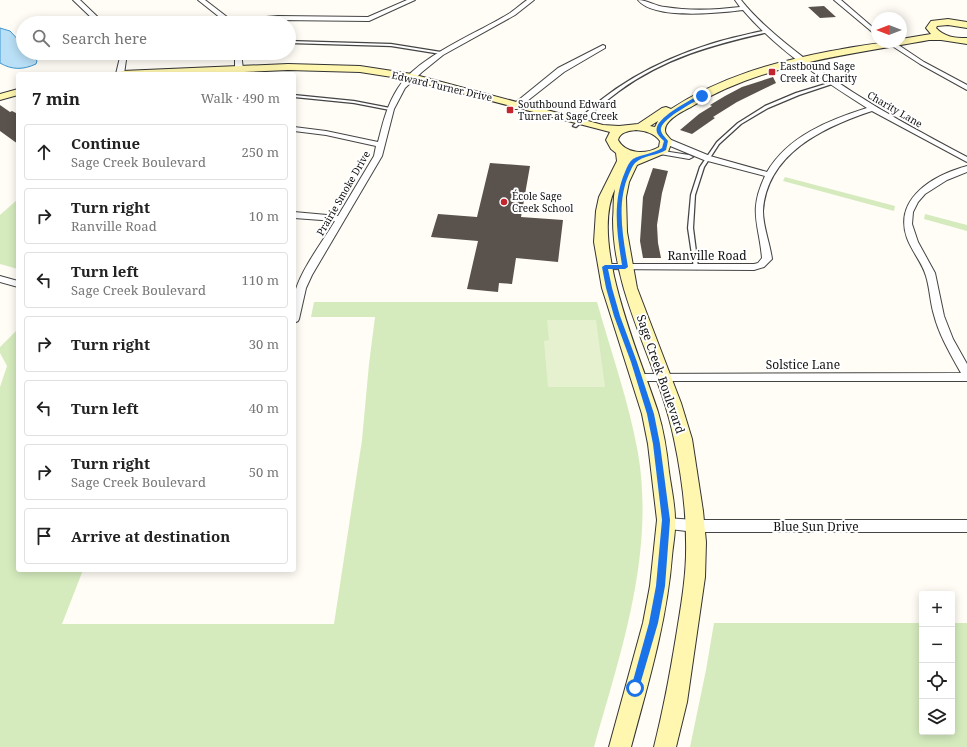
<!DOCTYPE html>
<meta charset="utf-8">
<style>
body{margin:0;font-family:"Noto Serif",serif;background:#f2f2f2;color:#222}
.controls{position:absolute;right:12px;bottom:12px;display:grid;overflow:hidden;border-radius:4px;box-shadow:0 2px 10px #0003}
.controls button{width:36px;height:36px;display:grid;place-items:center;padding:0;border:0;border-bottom:1px solid #e0e0e0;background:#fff;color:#222;font:20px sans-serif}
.compass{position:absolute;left:871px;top:12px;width:36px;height:36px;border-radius:50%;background:#fff;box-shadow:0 2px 10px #0003;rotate:270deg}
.stop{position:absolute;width:12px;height:12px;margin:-9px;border:3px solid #1a73e8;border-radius:50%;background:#fff}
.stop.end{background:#1a73e8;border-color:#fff;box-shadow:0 1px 4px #0008}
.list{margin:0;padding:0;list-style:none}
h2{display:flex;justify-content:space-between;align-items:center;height:52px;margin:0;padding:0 16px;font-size:17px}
h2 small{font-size:13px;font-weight:400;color:#767676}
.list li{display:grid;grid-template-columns:26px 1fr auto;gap:12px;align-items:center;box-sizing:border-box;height:56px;margin:0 8px 8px;padding:0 8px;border:1px solid #e0e0e0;border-radius:4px}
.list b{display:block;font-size:15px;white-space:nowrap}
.list p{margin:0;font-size:13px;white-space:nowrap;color:#767676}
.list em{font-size:13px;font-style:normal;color:#767676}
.icon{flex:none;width:22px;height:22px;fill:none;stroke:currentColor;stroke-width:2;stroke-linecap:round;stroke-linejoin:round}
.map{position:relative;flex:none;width:967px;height:747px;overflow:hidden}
.search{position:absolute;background:#fff;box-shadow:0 2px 10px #0003;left:16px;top:16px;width:280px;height:44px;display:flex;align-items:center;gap:10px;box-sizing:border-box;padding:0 14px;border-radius:22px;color:#767676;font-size:15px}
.panel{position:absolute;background:#fff;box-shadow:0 2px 10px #0003;left:16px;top:72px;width:280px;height:500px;border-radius:4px}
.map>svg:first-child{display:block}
.green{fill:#d5ebbd}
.pitch{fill:#e6f2cf}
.water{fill:#b9e0f7;stroke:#3f96cf}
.building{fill:#5a524d}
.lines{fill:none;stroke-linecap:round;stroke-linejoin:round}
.lane-casing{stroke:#444;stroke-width:2.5}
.street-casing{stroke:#444;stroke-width:2}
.secondary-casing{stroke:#333;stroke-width:2}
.lane{fill:#fff;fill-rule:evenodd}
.street{fill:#fff;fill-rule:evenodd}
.secondary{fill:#fff6b0;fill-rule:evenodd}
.route{fill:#1a73e8}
.poi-dot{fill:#c4262e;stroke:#fff;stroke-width:1.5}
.labels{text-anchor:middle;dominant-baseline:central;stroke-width:4;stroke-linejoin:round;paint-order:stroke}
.far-poi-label{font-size:10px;fill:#111;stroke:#fff;text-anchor:start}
.far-street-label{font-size:10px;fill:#111;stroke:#fff}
.street-label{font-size:12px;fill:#111;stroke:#fff}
</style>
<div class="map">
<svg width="967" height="747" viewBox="0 0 967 747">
<rect width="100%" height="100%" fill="#fffdf5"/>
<path class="green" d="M785 177 895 206 894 211 783 181Z
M18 199V269L0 264V215Z
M925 214 967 225V231L924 219Z
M314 302H597C611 352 629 402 638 453 655 554 621 651 594 747H0V387L7 366 0 353V347L18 329V570H83L62 624H334L362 440 369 364 375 317H311Z
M714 623H922V732H952V623H967V747H690L706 670Z"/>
<path class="pitch" d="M547 320H596L605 387H548L544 341 549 340Z"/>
<path class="water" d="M0 28 10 31 23 45V53H31L37 61 36 64C23 70 12 70 0 63Z"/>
<path class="building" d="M824 6 836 17 820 18 808 7Z
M773 77 776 83 737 102 713 117 715 118 692 134 680 130 699 114 712 106 710 105 725 96 742 87Z
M0 105 10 112 12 111 18 114V144L0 131Z
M490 163 530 166 521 217 563 220 558 262 516 258 512 284 499 283 498 292 467 289 478 241 431 237 438 214 477 217Z
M653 168 668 171 662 193 657 225 658 243 661 258H643L640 241 642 212 643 197Z"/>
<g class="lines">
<g class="lane-casing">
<path id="lane" d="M768 30H769V32C715 44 664 58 619 91 604 102 590 114 576 127L573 126C610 86 660 60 711 44 730 38 749 34 768 30Z
M289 41 391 44 441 52 443 53 441 54 391 46 289 43Z
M832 82 835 83 799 95 768 108 741 124 719 144 704 167 695 195 693 228 698 267 696 269 694 268 688 228 691 195 700 167 717 142 738 123 765 106 796 93Z
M294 95 354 101 390 108 392 109 390 110 354 103 294 97Z"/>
</g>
<g class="street-casing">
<path id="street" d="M73 0H80L104 23H97Z
M198 0H205L231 20 278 16 368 17 407 0H415L369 21 278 20 241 23H227Z
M527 0H534L515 15 443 55 422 72 405 88 394 109 382 156 312 275 306 288 299 319 298 321 294 323C294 311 292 299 296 289 303 267 323 241 335 221L294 218V212L338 216 374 156 376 146 326 135 294 131V127L326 131 378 142C383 122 387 105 398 88 418 56 478 33 510 13 516 9 521 4 527 0Z
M638 0C647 0 655 6 665 7 690 11 715 10 740 7L735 0H741C756 19 775 35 794 50 847 93 907 125 967 157V162L872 111C824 127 767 153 763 211 763 227 770 243 772 259L764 267 754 270 602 269 600 267 602 265 605 264H754L758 263 762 258C759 223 748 212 765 176L704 160 663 143V139H669L710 156 767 172C788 136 829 120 867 108 823 80 777 50 743 10 719 13 654 20 638 0Z
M834 0H841L877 31V36Z
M886 42H894L924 62 967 85V90L920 64Z
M603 45 605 46V48L564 72 517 109H511L510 107 558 68Z
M121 53H127L124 74H116Z
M235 53H241L243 69 241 74H233L235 69Z
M657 150 689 155 693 157 689 159 660 154H657Z
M967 166V172L947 180 925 194 918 202 913 212 912 224 918 242 935 273 944 316 953 339 967 364V381H635L633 378 635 375 639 374 961 373C951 355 939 335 934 315 930 302 930 289 926 276 922 262 912 252 907 238 893 198 934 175 967 166Z
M0 276 18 281V287L0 282Z
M666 518 695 520H967V532H695L661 528 660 524 661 520Z"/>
</g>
<g class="secondary-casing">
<path id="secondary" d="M948 19 967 22V28L948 25 937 26 936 28C944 37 955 38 967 38V44L941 40H929C848 55 763 63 691 107 683 111 660 122 666 134 668 136 670 139 672 141L668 152 637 165 629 182 626 197 627 232 637 288 681 403 692 439 703 511 706 542 705 577 687 702 676 747H654C663 711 670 674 676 637 681 606 687 574 686 541 686 508 681 472 674 439 659 364 613 297 613 219 614 209 613 199 615 189 589 243 640 356 658 412 664 432 667 452 669 472 671 487 675 504 675 519 676 531 673 544 672 556 667 621 648 684 631 747H609L643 623 650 586 657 520 648 444 642 414 602 288 594 242 596 211 599 197 617 161 616 153 611 149 606 140 610 132 411 80 360 72 288 70 196 74H117L122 71 288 64 360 66 412 74 603 125 619 126 638 124 662 108 666 107 671 109C720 77 774 62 831 51 854 47 877 42 901 42V39L931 34 926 28 931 21ZM658 121 655 127 650 126ZM636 130C646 131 654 133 660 141L659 147C645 155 626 154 618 140 620 132 628 131 636 130Z
M18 89V95L0 100V94Z"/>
</g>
<use href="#lane" class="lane"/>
<use href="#street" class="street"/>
<use href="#secondary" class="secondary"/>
</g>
<path class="route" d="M700 95 704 96C695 102 664 117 661 128 660 133 665 137 668 141L666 150C656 156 643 155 635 163 632 166 631 170 629 174 616 203 623 237 628 267L625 269H608L612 288 620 316 637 362 654 414 660 444 670 520 665 586 658 623 639 688 638 691 635 692 632 691 631 688 649 623 656 586 662 520 653 444 647 414 631 362 614 316 606 288 602 267 605 265H622C617 234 612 202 625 172 627 167 629 162 633 159 642 154 653 154 662 148L664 141C660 137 655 133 657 127 660 116 690 100 700 95Z"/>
<g class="poi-dot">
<rect x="768" y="68" width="8" height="8" rx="2"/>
<rect x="506" y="106" width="8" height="8" rx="2"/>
<circle cx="504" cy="202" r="4"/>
</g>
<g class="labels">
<g class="far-poi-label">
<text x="780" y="66">Eastbound Sage<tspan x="780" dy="12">Creek at Charity</tspan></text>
<text x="518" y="104">Southbound Edward<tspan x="518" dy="12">Turner at Sage Creek</tspan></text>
<text x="512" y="196">École Sage<tspan x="512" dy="12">Creek School</tspan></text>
</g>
<g class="far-street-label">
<text transform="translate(442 86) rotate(13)">Edward Turner Drive</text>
<text transform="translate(895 109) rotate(30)">Charity Lane</text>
<text transform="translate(343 193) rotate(-60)">Prairie Smoke Drive</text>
</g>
<g class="street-label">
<text x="707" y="255">Ranville Road</text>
<text x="803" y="364">Solstice Lane</text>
<text transform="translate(661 374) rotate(71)">Sage Creek Boulevard</text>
<text x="816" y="526">Blue Sun Drive</text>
</g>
</g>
</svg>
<div class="controls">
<button>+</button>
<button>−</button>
<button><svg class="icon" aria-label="locate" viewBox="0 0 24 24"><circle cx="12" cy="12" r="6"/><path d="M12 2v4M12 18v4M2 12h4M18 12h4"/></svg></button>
<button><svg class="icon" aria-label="layers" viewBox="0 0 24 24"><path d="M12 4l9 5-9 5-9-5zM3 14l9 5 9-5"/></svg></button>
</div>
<svg class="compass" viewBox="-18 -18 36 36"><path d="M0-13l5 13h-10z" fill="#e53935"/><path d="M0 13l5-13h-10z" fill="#767676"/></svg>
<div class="stop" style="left:635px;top:688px"></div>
<div class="stop end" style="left:702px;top:96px"></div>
<div class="search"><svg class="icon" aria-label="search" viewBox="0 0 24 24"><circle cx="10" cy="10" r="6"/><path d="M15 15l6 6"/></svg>Search here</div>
<section class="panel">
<h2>7 min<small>Walk · 490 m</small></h2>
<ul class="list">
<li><svg class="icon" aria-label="ahead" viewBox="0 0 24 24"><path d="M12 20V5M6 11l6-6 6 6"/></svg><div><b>Continue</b><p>Sage Creek Boulevard</p></div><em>250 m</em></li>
<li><svg class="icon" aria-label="right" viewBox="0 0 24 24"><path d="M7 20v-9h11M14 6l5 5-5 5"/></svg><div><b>Turn right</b><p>Ranville Road</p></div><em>10 m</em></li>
<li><svg class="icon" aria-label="left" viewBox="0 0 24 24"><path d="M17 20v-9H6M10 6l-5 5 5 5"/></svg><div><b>Turn left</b><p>Sage Creek Boulevard</p></div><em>110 m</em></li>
<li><svg class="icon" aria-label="right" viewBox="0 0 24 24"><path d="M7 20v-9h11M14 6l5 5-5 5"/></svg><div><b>Turn right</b></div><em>30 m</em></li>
<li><svg class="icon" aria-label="left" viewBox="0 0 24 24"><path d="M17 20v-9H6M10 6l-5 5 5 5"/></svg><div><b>Turn left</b></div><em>40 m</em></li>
<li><svg class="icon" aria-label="right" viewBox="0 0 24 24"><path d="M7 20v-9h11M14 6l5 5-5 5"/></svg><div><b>Turn right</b><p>Sage Creek Boulevard</p></div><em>50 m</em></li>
<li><svg class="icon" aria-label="arrive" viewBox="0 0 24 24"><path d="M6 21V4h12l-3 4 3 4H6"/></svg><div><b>Arrive at destination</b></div></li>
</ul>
</section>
</div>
